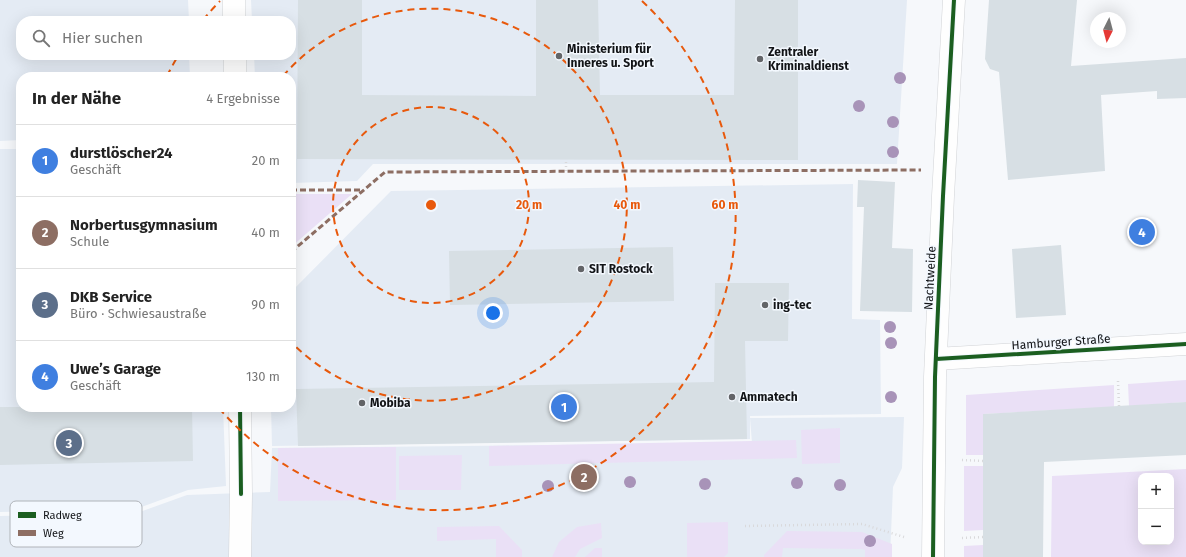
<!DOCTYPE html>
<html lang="de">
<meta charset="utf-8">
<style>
body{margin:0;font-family:"Fira Sans",sans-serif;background:#f6f6f6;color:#222}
.controls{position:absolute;right:12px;bottom:12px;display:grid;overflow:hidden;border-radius:8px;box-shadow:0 4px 16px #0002}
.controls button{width:36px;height:36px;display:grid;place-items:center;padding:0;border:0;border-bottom:1px solid #e0e0e0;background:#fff;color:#222;font:20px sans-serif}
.compass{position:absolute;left:1090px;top:12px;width:36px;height:36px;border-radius:50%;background:#fff;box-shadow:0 4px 16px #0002;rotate:186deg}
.you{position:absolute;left:493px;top:313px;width:14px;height:14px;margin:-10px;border:3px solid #fff;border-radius:50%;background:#1a73e8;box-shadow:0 0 0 6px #1a73e833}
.badge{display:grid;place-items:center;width:26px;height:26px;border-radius:50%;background:#626467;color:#fff;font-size:13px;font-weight:700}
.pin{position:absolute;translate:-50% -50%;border:2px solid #fff;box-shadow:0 1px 4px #0006}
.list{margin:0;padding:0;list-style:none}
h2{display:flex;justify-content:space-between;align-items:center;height:52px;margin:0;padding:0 16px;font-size:17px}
h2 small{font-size:13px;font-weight:400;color:#767676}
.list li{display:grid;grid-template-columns:26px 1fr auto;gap:12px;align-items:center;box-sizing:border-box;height:72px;padding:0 16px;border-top:1px solid #e0e0e0}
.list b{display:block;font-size:15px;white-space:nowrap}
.list p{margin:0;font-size:13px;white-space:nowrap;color:#767676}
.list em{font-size:13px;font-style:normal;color:#767676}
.icon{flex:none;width:22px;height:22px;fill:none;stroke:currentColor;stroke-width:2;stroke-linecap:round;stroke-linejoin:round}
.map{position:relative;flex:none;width:1186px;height:557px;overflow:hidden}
.search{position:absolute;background:#fff;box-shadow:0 4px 16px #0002;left:16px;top:16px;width:280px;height:44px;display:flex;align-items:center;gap:10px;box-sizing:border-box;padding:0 14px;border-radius:16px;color:#767676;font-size:15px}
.panel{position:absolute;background:#fff;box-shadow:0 4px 16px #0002;left:16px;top:72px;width:280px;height:340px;border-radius:16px}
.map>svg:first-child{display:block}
.built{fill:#e4ebf4}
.green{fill:#eae0f6;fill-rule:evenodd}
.building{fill:#d7dfe4}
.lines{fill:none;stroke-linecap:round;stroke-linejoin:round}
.minor-casing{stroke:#d1d3d6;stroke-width:23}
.path{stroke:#d9d9db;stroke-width:2.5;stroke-dasharray:1 3;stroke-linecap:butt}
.minor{stroke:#fefefe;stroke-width:22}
.quiet{stroke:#8d6e63;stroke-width:3;stroke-dasharray:6 3;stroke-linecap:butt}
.cycleway-casing{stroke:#f3f8fe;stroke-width:6}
.cycleway{stroke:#1b5e20;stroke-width:4}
.tree{fill:#a893b8}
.ring{fill:none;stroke:#e8590c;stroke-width:2;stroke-dasharray:7 5}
.poi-dot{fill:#626467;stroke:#f3f8fe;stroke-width:1.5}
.labels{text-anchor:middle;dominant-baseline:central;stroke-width:3;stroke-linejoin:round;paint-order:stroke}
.poi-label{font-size:12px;font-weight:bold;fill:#121417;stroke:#f3f8fe;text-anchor:start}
.street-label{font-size:12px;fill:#121417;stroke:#f3f8fe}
.key{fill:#f3f8fe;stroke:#b0b4b9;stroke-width:1}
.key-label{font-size:11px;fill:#121417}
.centre{fill:#e8590c;stroke:#f3f8fe;stroke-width:2}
.ring-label{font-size:12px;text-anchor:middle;font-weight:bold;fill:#e8590c;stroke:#f3f8fe;stroke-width:3;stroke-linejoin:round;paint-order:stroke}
</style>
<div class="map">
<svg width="1186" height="557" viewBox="0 0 1186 557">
<rect width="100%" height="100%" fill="#f6f8fb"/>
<path class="built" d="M0 0H188L189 21H21V55H189L190 77H21V140L0 141Z
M251 0H907L897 164H373L357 181 291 183V77H255L254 55H291V21H252Z
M0 149H21V407H223L226 486 188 490 136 509 0 512Z
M853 184 852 319 880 320 881 414 750 416V439L272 446 271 407H291V292L391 191Z
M904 417 902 468 893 487 890 557H0V516L137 513 187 495 270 492 272 448 752 443 750 418Z"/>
<path class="green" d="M291 194H352L291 247Z
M1186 380V402L1129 406 1128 384Z
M1114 385V407L983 414 984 455H966V395Z
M840 428V463L802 464 801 430Z
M796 440 797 458 489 466V446Z
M396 447V500L278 501V448Z
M462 455 461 490H399V456Z
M964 466H983V530L964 531Z
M1186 469V557H1051L1052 476ZM1141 476H1171V542H1141Z
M728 522V553L724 557H687V523Z
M601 523 602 538 580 549 575 557H552L559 542 577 527Z
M499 526 522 550V557H496V539L437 541V527Z
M787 531 862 532 892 544V557H865V550L862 549 783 548 782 557H764V555Z
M983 545V557H964V546Z
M595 548H602V557H585Z"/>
<path class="building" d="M298 0H362V95L536 96V0H598L600 95H734L735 0H798V160L297 159Z
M989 0H1077L1071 66 1186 58V98L1157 99V91L1101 95 1105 171 1008 180 999 72 990 69 985 59Z
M858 180 895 182 892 248 913 249 912 312 860 311 864 207H857Z
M1061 245 1066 315 1016 318 1012 249Z
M673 247 674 301 450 305 449 251Z
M715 283H789L788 341H745L747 439 298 446 296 389 714 382Z
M1186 402V455L1044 462 1043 557H983V414Z
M0 407H192L193 461 0 465Z"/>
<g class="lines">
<g class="minor-casing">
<path id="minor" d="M234 0V21
M235 55V77
M936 359 1186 344
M240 557 241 494 240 407
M933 557 935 377 943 196 954 0"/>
</g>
<path class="path" d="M566 171V160
M1118 381 1119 406
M962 460 984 461
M745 526 862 524 904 537
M962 538 983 537"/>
<use href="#minor" class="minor"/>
<path class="quiet" d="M291 190H363
M291 252 385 172 921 170"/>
<g class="cycleway-casing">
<path id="cycleway" d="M936 359 1186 344
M240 407 241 494
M933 557 935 377 943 196 954 0"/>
</g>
<use href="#cycleway" class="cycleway"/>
</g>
<g class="tree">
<circle cx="900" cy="78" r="6"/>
<circle cx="859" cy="106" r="6"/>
<circle cx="893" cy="122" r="6"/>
<circle cx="893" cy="152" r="6"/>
<circle cx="890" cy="327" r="6"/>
<circle cx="891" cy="343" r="6"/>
<circle cx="891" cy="397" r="6"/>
<circle cx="630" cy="482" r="6"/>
<circle cx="797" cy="483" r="6"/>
<circle cx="705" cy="484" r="6"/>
<circle cx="840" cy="485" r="6"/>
<circle cx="548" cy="486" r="6"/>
<circle cx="870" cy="541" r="6"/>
</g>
<g class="ring">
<circle cx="431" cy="205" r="98"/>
<path d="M283 76A196 196 0 1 1 291 342"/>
<path d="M167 76A294 294 0 0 1 178 56M203 20A294 294 0 0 1 220 1M642 1A294 294 0 1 1 218 407"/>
</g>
<g class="poi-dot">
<circle cx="559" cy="56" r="4"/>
<circle cx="760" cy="59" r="4"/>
<circle cx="581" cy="269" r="4"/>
<circle cx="765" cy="305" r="4"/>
<circle cx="732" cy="397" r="4"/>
<circle cx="362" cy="403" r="4"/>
</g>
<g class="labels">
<g class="poi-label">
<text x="567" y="49">Ministerium für<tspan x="567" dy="14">Inneres u. Sport</tspan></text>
<text x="768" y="52">Zentraler<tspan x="768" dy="14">Kriminaldienst</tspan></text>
<text x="589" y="269">SIT Rostock</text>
<text x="773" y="305">ing-tec</text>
<text x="740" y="397">Ammatech</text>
<text x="370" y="403">Mobiba</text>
</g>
<g class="street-label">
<text transform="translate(930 278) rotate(-87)">Nachtweide</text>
<text transform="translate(1061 342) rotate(-4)">Hamburger Straße</text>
</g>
</g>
<rect x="10" y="501" width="132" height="46" rx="6" class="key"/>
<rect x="18" y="512" width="18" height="6" fill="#1b5e20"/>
<rect x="18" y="530" width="18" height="6" fill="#8d6e63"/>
<g class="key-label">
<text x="43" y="519">Radweg</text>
<text x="43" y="537">Weg</text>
</g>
<circle cx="431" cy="205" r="6" class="centre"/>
<g class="ring-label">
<text x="529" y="209">20 m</text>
<text x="627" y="209">40 m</text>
<text x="725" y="209">60 m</text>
</g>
</svg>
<div class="controls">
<button>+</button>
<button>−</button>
</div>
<svg class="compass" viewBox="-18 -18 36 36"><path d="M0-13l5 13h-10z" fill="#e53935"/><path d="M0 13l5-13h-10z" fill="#767676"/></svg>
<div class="you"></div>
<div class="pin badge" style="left:564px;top:407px;background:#3f7fe0">1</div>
<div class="pin badge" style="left:584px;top:477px;background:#8d6e63">2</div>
<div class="pin badge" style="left:69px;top:443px;background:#5c6f8a">3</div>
<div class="pin badge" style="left:1142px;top:232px;background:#3f7fe0">4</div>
<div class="search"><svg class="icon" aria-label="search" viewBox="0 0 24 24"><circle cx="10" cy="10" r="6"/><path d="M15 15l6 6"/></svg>Hier suchen</div>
<section class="panel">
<h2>In der Nähe<small>4 Ergebnisse</small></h2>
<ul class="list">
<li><span class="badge" style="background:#3f7fe0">1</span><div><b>durstlöscher24</b><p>Geschäft</p></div><em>20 m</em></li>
<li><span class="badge" style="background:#8d6e63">2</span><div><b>Norbertusgymnasium</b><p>Schule</p></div><em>40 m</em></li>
<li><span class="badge" style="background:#5c6f8a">3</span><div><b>DKB Service</b><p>Büro · Schwiesaustraße</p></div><em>90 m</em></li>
<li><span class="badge" style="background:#3f7fe0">4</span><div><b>Uwe’s Garage</b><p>Geschäft</p></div><em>130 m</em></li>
</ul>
</section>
</div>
